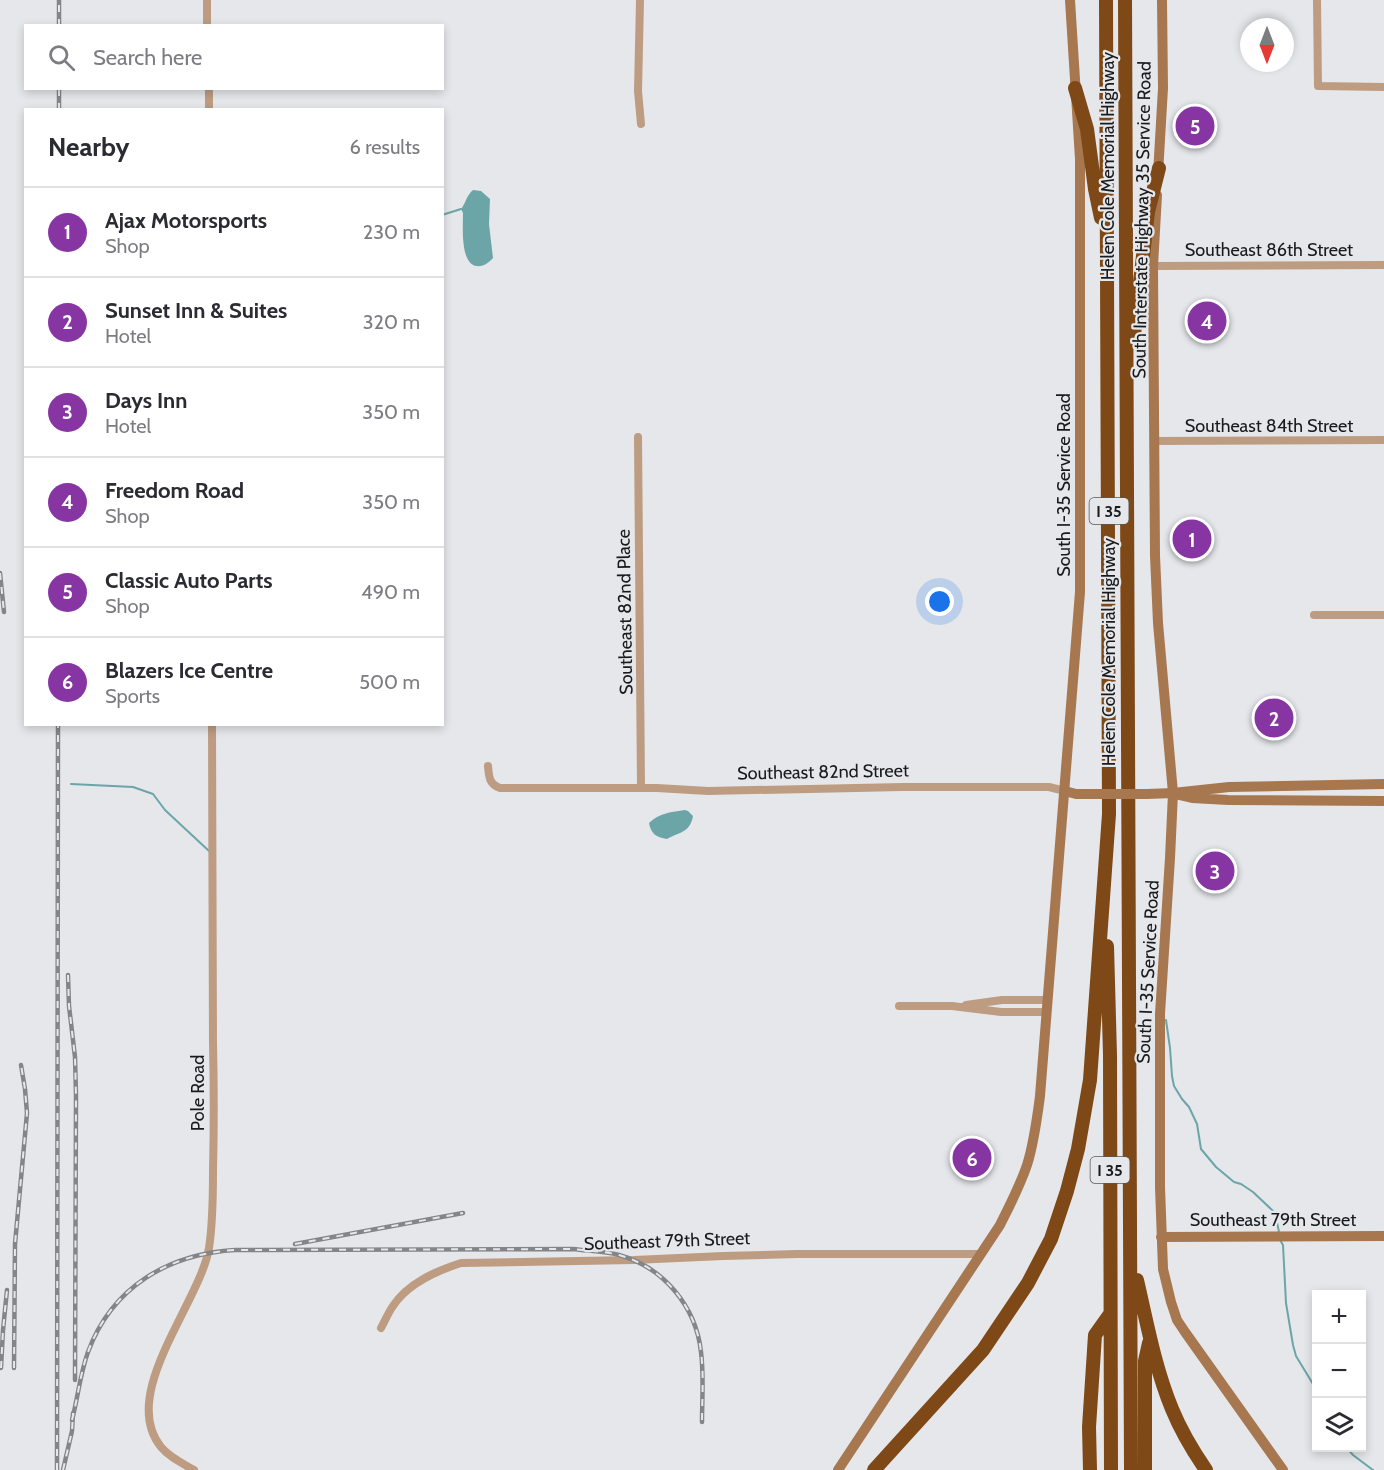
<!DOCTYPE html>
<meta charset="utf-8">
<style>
body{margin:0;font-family:Cabin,sans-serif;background:#f2f2f3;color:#2b2b33}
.controls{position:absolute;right:18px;bottom:18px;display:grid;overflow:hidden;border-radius:0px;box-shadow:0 3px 9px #0003}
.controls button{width:54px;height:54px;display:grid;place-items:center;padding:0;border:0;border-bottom:2px solid #e1e1e2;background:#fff;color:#2b2b33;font:30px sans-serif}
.compass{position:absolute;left:1240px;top:18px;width:54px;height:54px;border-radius:50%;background:#fff;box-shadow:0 3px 9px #0003;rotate:180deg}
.you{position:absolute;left:940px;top:602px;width:21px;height:21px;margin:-15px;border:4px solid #fff;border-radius:50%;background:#1a73e8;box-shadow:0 0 0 9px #1a73e833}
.badge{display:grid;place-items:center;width:39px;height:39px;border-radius:50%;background:#8735a3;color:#fff;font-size:20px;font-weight:700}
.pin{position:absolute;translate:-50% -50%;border:3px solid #fff;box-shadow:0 2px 6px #0006}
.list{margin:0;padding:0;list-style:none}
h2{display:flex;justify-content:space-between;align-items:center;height:78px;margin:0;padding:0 24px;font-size:26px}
h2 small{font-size:20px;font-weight:400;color:#7c7c81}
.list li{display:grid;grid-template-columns:39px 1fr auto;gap:18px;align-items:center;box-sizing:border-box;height:90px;padding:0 24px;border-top:2px solid #e1e1e2}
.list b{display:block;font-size:22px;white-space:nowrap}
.list p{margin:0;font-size:20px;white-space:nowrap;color:#7c7c81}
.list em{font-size:20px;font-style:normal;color:#7c7c81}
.icon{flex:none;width:33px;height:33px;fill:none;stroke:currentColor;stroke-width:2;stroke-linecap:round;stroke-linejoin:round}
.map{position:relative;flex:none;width:1384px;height:1470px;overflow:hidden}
.search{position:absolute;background:#fff;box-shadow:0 3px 9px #0003;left:24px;top:24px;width:420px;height:66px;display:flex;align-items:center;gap:15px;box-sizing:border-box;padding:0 21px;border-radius:0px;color:#7c7c81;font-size:22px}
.panel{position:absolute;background:#fff;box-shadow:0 3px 9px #0003;left:24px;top:108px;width:420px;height:618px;border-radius:0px}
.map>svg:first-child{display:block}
.water{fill:#6ca5a8}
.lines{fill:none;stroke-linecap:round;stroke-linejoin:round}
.stream{stroke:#6ca5a8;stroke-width:2}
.street{stroke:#bd9c82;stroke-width:8}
.secondary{stroke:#a77750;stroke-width:10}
.highway{stroke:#7e4917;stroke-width:14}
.rail-casing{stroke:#838587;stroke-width:4.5}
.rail{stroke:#e5e7eb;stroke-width:2;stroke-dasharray:7;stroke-linecap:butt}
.secondary-bridge{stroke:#a77750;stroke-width:10}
.labels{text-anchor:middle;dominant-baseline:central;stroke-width:4.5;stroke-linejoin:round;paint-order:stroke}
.shield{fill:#e5e7eb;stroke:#565859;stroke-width:1.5}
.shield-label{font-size:16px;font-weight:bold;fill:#191a1b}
.street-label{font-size:18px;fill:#191a1b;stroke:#e5e7eb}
</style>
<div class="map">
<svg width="1384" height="1470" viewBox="0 0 1384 1470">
<rect width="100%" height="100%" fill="#e5e7eb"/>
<path class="water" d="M473 190 481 191 490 199 489 224 493 258C488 263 484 267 476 266 460 263 463 225 463 213L461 209C466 203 466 196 473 190Z
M685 810 688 811 693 816C690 833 679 832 667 839 656 837 651 834 649 823 659 813 672 812 685 810Z"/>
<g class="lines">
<path class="stream" d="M442 215 461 209
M71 784 133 787 153 794 165 810 209 851
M1166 1020 1170 1048 1172 1076 1174 1086 1182 1099 1189 1107 1197 1124 1201 1149 1216 1167 1234 1182 1241 1184 1253 1192 1272 1210 1275 1213 1279 1232
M1280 1240 1283 1245 1286 1303 1293 1345 1296 1356 1316 1389
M1347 1448 1353 1455 1373 1470"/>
<path class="street" d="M207 0V26
M640 0 638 91 641 124
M1317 0 1318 86 1384 87
M209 88V110
M1153 266 1384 265
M638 437 641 788
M1154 441 1384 440
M1314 615H1384
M488 766C489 777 489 784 500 788H657L708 791 903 787H1049L1065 791
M966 1005 1002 1000H1048
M899 1006H952L1001 1012H1047
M381 1328C385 1321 388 1313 393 1306 408 1283 436 1271 461 1263L634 1260 723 1256 797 1254H981
M194 1470C182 1463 169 1457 161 1447 118 1394 200 1303 209 1248 213 1222 213 1196 213 1171 214 1128 214 1086 213 1043 212 937 212 831 212 724"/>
<path class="secondary" d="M1158 174 1163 88 1162 0
M1157 195 1153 266 1155 556 1158 623 1173 793 1170 858 1160 1014V1187L1163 1269 1171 1302 1177 1320 1185 1332 1283 1470
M1065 791 1076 794H1090
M1147 794 1173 793 1229 787 1384 784
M1179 795 1192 798 1228 800 1384 801
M1161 1237 1384 1236
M838 1470 1000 1225C1010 1205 1020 1186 1027 1165 1034 1143 1037 1119 1040 1096L1080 592V159L1070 0"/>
<path class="highway" d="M1125 0 1131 1470
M1075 88 1087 129 1095 189 1101 218
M1134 335 1148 212 1159 168
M1107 946 1110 1055 1111 1470
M1137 1280C1147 1323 1155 1368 1172 1409 1181 1431 1193 1451 1206 1470
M874 1470 983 1350 1028 1283 1051 1239 1067 1191 1078 1149 1090 1080 1109 814 1106 0
M1090 1470 1089 1427 1095 1335 1110 1314
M1145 1470V1361L1149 1343"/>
<g class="rail-casing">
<path id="rail" d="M59 26V0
M59 110V88
M0 573 4 612
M68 975 69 1006 75 1057 76 1095 75 1380
M295 1244 463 1213
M1 1368 3 1330 7 1290
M14 1368 15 1244 27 1113 25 1089 21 1065
M72 1420C78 1397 80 1374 88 1352 112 1287 168 1254 235 1250L573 1249C588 1251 604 1251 619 1255 663 1267 696 1306 701 1352 704 1375 702 1399 702 1422
M57 1470 58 724
M63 1470 72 1431 73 1413"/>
</g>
<use href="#rail" class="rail"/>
<path class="secondary-bridge" d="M1090 794H1147"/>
</g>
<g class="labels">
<g class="shield">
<rect x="1089.5" y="498" width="39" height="26" rx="4.5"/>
<rect x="1090.5" y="1157" width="39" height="26" rx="4.5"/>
</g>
<g class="shield-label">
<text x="1109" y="511">I 35</text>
<text x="1110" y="1170">I 35</text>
</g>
<g class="street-label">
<text transform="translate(1108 166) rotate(-90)">Helen Cole Memorial Highway</text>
<text transform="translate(1142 220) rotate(-89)">South Interstate Highway 35 Service Road</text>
<text x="1269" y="250">Southeast 86th Street</text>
<text x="1269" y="426">Southeast 84th Street</text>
<text transform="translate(1064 485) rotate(-90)">South I-35 Service Road</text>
<text transform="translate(625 612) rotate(-91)">Southeast 82nd Place</text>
<text transform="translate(1109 652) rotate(-90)">Helen Cole Memorial Highway</text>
<text transform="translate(823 772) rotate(-1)">Southeast 82nd Street</text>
<text transform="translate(1148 972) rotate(-87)">South I-35 Service Road</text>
<text transform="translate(198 1093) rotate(-90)">Pole Road</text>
<text x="1273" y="1220">Southeast 79th Street</text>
<text transform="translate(667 1241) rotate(-2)">Southeast 79th Street</text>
</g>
</g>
</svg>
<div class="controls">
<button>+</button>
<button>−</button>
<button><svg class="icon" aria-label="layers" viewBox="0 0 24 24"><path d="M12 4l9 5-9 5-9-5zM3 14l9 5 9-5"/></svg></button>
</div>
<svg class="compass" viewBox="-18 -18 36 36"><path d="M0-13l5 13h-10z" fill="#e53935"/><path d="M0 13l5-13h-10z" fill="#7c7c81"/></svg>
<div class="you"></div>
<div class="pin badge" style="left:1192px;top:539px">1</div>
<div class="pin badge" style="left:1274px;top:718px">2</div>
<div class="pin badge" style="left:1215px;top:871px">3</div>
<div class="pin badge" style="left:1207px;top:321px">4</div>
<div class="pin badge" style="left:1195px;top:126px">5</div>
<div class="pin badge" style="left:972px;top:1158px">6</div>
<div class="search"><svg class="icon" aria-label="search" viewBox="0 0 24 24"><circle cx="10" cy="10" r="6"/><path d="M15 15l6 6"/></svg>Search here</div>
<section class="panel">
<h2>Nearby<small>6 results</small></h2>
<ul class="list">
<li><span class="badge">1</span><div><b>Ajax Motorsports</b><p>Shop</p></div><em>230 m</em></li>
<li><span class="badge">2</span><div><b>Sunset Inn &amp; Suites</b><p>Hotel</p></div><em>320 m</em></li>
<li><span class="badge">3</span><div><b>Days Inn</b><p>Hotel</p></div><em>350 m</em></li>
<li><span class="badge">4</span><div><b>Freedom Road</b><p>Shop</p></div><em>350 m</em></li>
<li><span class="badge">5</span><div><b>Classic Auto Parts</b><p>Shop</p></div><em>490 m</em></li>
<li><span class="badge">6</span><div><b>Blazers Ice Centre</b><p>Sports</p></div><em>500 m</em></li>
</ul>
</section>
</div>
